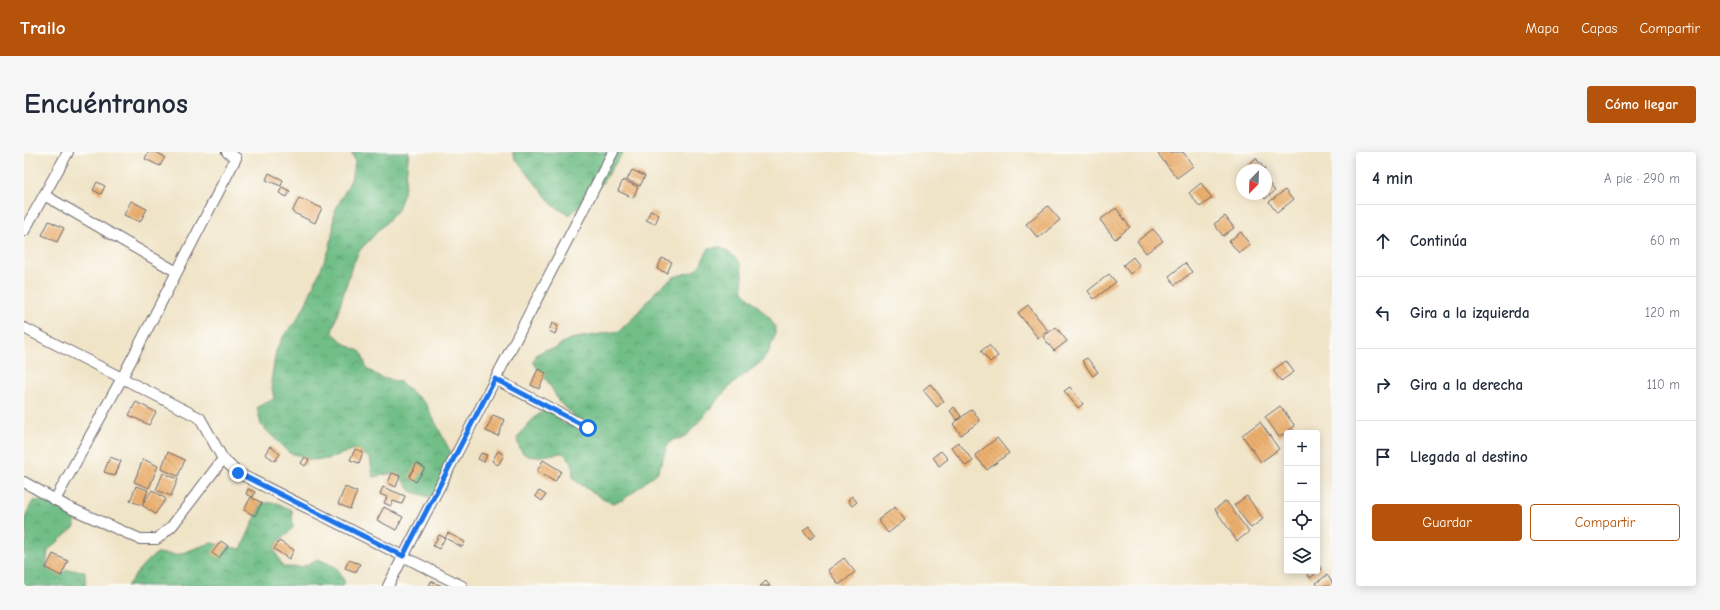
<!DOCTYPE html>
<html lang="es">
<meta charset="utf-8">
<style>
body{margin:0;font-family:"Comic Neue",sans-serif;background:#f6f6f7;color:#1f2937}
.controls{position:absolute;right:12px;bottom:12px;display:grid;overflow:hidden;border-radius:4px;box-shadow:0 2px 10px #0003}
.controls button{width:36px;height:36px;display:grid;place-items:center;padding:0;border:0;border-bottom:1px solid #e0e1e3;background:#fff;color:#1f2937;font:20px sans-serif}
.compass{position:absolute;left:1212px;top:12px;width:36px;height:36px;border-radius:50%;background:#fff;box-shadow:0 2px 10px #0003;rotate:203deg}
.stop{position:absolute;width:12px;height:12px;margin:-9px;border:3px solid #1a73e8;border-radius:50%;background:#fff}
.stop.end{background:#1a73e8;border-color:#fff;box-shadow:0 1px 4px #0008}
.list{margin:0;padding:0;list-style:none}
h2{display:flex;justify-content:space-between;align-items:center;height:52px;margin:0;padding:0 16px;font-size:17px}
h2 small{font-size:13px;font-weight:400;color:#747a83}
.list li{display:grid;grid-template-columns:26px 1fr auto;gap:12px;align-items:center;box-sizing:border-box;height:72px;padding:0 16px;border-top:1px solid #e0e1e3}
.list b{display:block;font-size:15px;white-space:nowrap}
.list em{font-size:13px;font-style:normal;color:#747a83}
.actions{display:flex;gap:8px;padding:12px 16px}
.actions a{flex:1;padding:9px 0;border:1px solid #b45309;border-radius:4px;text-align:center;font-size:14px;color:#b45309}
.actions .main{background:#b45309;color:#fff}
.icon{flex:none;width:22px;height:22px;fill:none;stroke:currentColor;stroke-width:2;stroke-linecap:round;stroke-linejoin:round}
.map{position:relative;flex:none;width:1308px;height:434px;overflow:hidden;border-radius:4px}
header{display:flex;align-items:center;gap:24px;box-sizing:border-box;height:56px;padding:0 20px;background:#b45309;color:#fff}
header strong{font-size:19px}
nav{display:flex;gap:22px;margin-inline-start:auto;font-size:14px}
.intro{display:flex;align-items:center;justify-content:space-between;box-sizing:border-box;height:96px;padding:0 24px}
h1{margin:0;font-size:28px}
.button{padding:10px 18px;border-radius:4px;background:#b45309;color:#fff;font-size:14px;font-weight:700}
main{display:flex;gap:24px;padding:0 24px}
aside{flex:1;background:#fff;border-radius:4px;box-shadow:0 2px 10px #0003}
.map>svg:first-child{display:block}
.forest{fill:url(#forest-crowns);stroke:#4a7061}
.building{fill:url(#building-back-hatch)}
.lines{fill:none;stroke-linecap:round;stroke-linejoin:round}
.minor-casing{stroke:#6a666c;stroke-width:12}
.minor{stroke:#fff;stroke-width:10}
.route{stroke:#1a73e8;stroke-width:5}
</style>
<header>
<strong>Trailo</strong>
<nav><a>Mapa</a><a>Capas</a><a>Compartir</a></nav>
</header>
<div class="intro"><h1>Encuéntranos</h1><a class="button">Cómo llegar</a></div>
<main>
<div class="map">
<svg width="1308" height="434" viewBox="0 0 1308 434">
<defs>
<pattern id="forest-crowns" width="20" height="18" patternUnits="userSpaceOnUse"><rect width="20" height="18" fill="#71be87"/><path d="M2 6a3 3 0 1 1 6 0M12 15a3 3 0 1 1 6 0" fill="none" stroke="#5c9a70"/></pattern>
<pattern id="building-back-hatch" width="6" height="6" patternUnits="userSpaceOnUse"><rect width="6" height="6" fill="#ecb06e"/><path d="M-1 5l2 2M0 0l6 6M5-1l2 2" fill="none" stroke="#ca9760"/></pattern>
</defs>
<rect width="100%" height="100%" fill="#fdfcf7"/>
<filter id="ink" filterUnits="userSpaceOnUse"><feTurbulence type="fractalNoise" baseFrequency=".025" numOctaves="2"/><feDisplacementMap in="SourceGraphic" scale="8" xChannelSelector="R" yChannelSelector="G"/><feConvolveMatrix kernelMatrix="1 2 1 2 8 2 1 2 1" color-interpolation-filters="sRGB"/></filter>
<filter id="wash" filterUnits="userSpaceOnUse"><feTurbulence type="fractalNoise" baseFrequency=".012" numOctaves="4" result="noise"/><feDisplacementMap in="SourceGraphic" scale="16" xChannelSelector="R" yChannelSelector="G"/><feGaussianBlur stdDeviation="0.9" result="paint"/><feColorMatrix in="noise" values="0 0 0 0 0 0 0 0 0 0 0 0 0 0 0 0 0 1.4 0 .05"/><feComposite in="paint" operator="in"/></filter>
<g filter="url(#wash)">
<rect width="100%" height="100%" fill="#f0e4c7"/>
<path class="forest" d="M328 0H385L380 40 374 58 336 98 328 114 308 180 321 192 337 200 343 217 358 226 376 230 402 252 427 301V321L421 337 405 345 387 339 376 324 369 321 349 325 346 306 331 297 304 307 285 308 281 305 265 301 237 273 233 255 250 247 247 230 252 199 260 183 273 168 282 151 305 98 309 80 310 61 327 28 331 10Z
M489 0H599L576 34 546 63 530 54 492 8Z
M696 95C721 111 717 111 719 139L746 166 751 175V184L744 201 738 209 706 234 664 282 658 286 649 288 643 294 634 320 599 348 589 351 580 348 552 329 549 325 548 310 539 301C520 301 497 316 493 286L505 271 518 259C529 260 534 263 540 273L549 262 535 250 526 233 509 210 513 202 521 198 531 197 538 191 546 187 595 179 608 167 634 137 650 125 670 119 676 113 685 96Z
M27 348 50 358 51 375 24 398 22 416 37 423 43 418 61 419V434H0V393L3 388C0 369 0 365 9 349Z
M238 351H253L268 358 269 376 255 389 250 397 259 415H278L294 407 312 415 321 430 319 434H103L119 413 133 401 152 403 187 391 217 397Z"/>
<g id="blocks">
<path class="building" d="M124 0H132L141 5 136 14 121 7Z
M1137 0H1159L1169 14 1153 26 1134 2Z
M1232 6 1241 18H1220L1219 17Z
M608 18 621 24 616 34 603 28Z
M245 21 259 28 257 34 242 28Z
M1242 27 1251 39 1241 47 1238 42H1242Z
M599 28 614 35 609 46 594 39Z
M73 30 81 34 77 42 69 38Z
M1177 31 1188 46 1176 55 1165 41Z
M258 35 266 39 263 45 255 41Z
M1261 38 1269 48 1253 61 1245 50Z
M275 46 298 56 291 71 268 60Z
M107 49 123 57 116 70 100 63Z
M1024 54 1036 68 1014 86 1002 72Z
M1092 56 1106 75 1091 87 1076 68Z
M627 58 635 63 631 72 622 68Z
M1201 64 1210 76 1199 84 1190 72Z
M25 69 40 76 33 90 18 83Z
M1129 77 1139 89 1122 101 1113 89Z
M1217 80 1226 93 1215 101 1205 89Z
M1109 105 1116 114 1106 122 1099 113Z
M638 106 648 110 643 121 633 117Z
M1161 111 1168 120 1151 133 1145 124Z
M1085 122 1092 130 1070 147 1064 139Z
M1004 153 1024 179 1014 186 994 161Z
M528 171 534 174 531 182 525 179Z
M1032 175 1043 189 1030 199 1019 185Z
M965 193 974 204 966 210 957 199Z
M1063 206 1074 220 1069 224 1058 209Z
M1262 209 1270 220 1257 229 1249 218Z
M514 217 522 221 515 237 507 233Z
M906 232 920 249 913 255 899 238Z
M1046 235 1059 252 1054 256 1040 239Z
M112 250 132 260 125 273 105 263Z
M1256 254 1271 274 1255 285 1241 265Z
M930 255 937 264 933 268 926 259Z
M948 257 956 269 937 283 929 272Z
M469 263 481 268 474 284 462 279Z
M1236 270 1255 297 1237 310 1218 283Z
M973 286 985 301 963 318 951 303Z
M934 290 949 309 942 314 927 295Z
M246 294 256 302 251 309 241 302Z
M331 297 339 300 335 311 326 308Z
M474 299 480 303 474 313 468 309Z
M917 299 924 307 915 314 909 305Z
M144 300 161 308 154 324 137 317Z
M457 301 463 303 460 310 454 307Z
M86 305 97 309 91 324 80 320Z
M281 305 285 308 281 314 277 311Z
M119 307 134 314 125 336 110 330Z
M519 308 537 319 531 330 513 319Z
M393 311 401 316 392 330 385 325Z
M139 321 154 327 147 344 132 338Z
M368 321 376 324 372 335 364 331Z
M112 334 124 338 118 353 128 338 142 347 131 362 118 353 106 349Z
M321 335 333 340 326 357 314 352Z
M359 335 381 344 378 352 369 349 367 354 360 351 363 345 356 342Z
M224 337 231 340 229 345 222 342Z
M515 339 522 343 518 349 511 344Z
M828 344 833 350 828 354 824 348Z
M1223 344 1239 367 1227 376 1210 353Z
M227 345 238 351 231 364 220 358Z
M1202 349 1225 380 1213 389 1191 357Z
M360 355 379 365 372 378 353 368Z
M871 355 881 368 864 381 854 368Z
M785 374 792 383 786 387 779 378Z
M424 381 441 390 438 395 421 386 415 397 409 394 415 383 421 386Z
M197 389 204 394 195 406 188 401Z
M255 389 270 398 265 407 250 397Z
M29 402 44 409 37 424 22 416Z
M820 406 831 420 815 433 804 418Z
M325 408 336 412 332 420 321 416Z
M1293 411 1298 417 1286 426 1281 419H1293Z
M1303 423 1308 430V434H1294L1292 431Z
M407 429 418 434H405Z
M742 429 746 434H736Z"/>
</g>
</g>
<g filter="url(#ink)">
<use href="#blocks" fill-opacity="0" stroke="#6a666c" stroke-width="1"/>
<g class="lines">
<g class="minor-casing">
<path id="minor" d="M20 43 153 120
M0 79 44 0
M0 176 176 266 199 307 214 321 438 434
M471 227 564 276
M0 330 44 355 116 387H133L148 374 199 307
M31 348 98 226 212 6 203 0
M364 434 589 0"/>
</g>
<use href="#minor" class="minor"/>
</g>
</g>
<g class="lines" filter="url(#ink)">
<path class="route" d="M214 321 379 404 471 227 564 276"/>
</g>
</svg>
<div class="controls">
<button>+</button>
<button>−</button>
<button><svg class="icon" aria-label="locate" viewBox="0 0 24 24"><circle cx="12" cy="12" r="6"/><path d="M12 2v4M12 18v4M2 12h4M18 12h4"/></svg></button>
<button><svg class="icon" aria-label="layers" viewBox="0 0 24 24"><path d="M12 4l9 5-9 5-9-5zM3 14l9 5 9-5"/></svg></button>
</div>
<svg class="compass" viewBox="-18 -18 36 36"><path d="M0-13l5 13h-10z" fill="#e53935"/><path d="M0 13l5-13h-10z" fill="#747a83"/></svg>
<div class="stop" style="left:564px;top:276px"></div>
<div class="stop end" style="left:214px;top:321px"></div>
</div>
<aside>
<h2>4 min<small>A pie · 290 m</small></h2>
<ul class="list">
<li><svg class="icon" aria-label="ahead" viewBox="0 0 24 24"><path d="M12 20V5M6 11l6-6 6 6"/></svg><div><b>Continúa</b></div><em>60 m</em></li>
<li><svg class="icon" aria-label="left" viewBox="0 0 24 24"><path d="M17 20v-9H6M10 6l-5 5 5 5"/></svg><div><b>Gira a la izquierda</b></div><em>120 m</em></li>
<li><svg class="icon" aria-label="right" viewBox="0 0 24 24"><path d="M7 20v-9h11M14 6l5 5-5 5"/></svg><div><b>Gira a la derecha</b></div><em>110 m</em></li>
<li><svg class="icon" aria-label="arrive" viewBox="0 0 24 24"><path d="M6 21V4h12l-3 4 3 4H6"/></svg><div><b>Llegada al destino</b></div></li>
</ul>
<div class="actions"><a class="main">Guardar</a><a>Compartir</a></div>
</aside>
</main>
